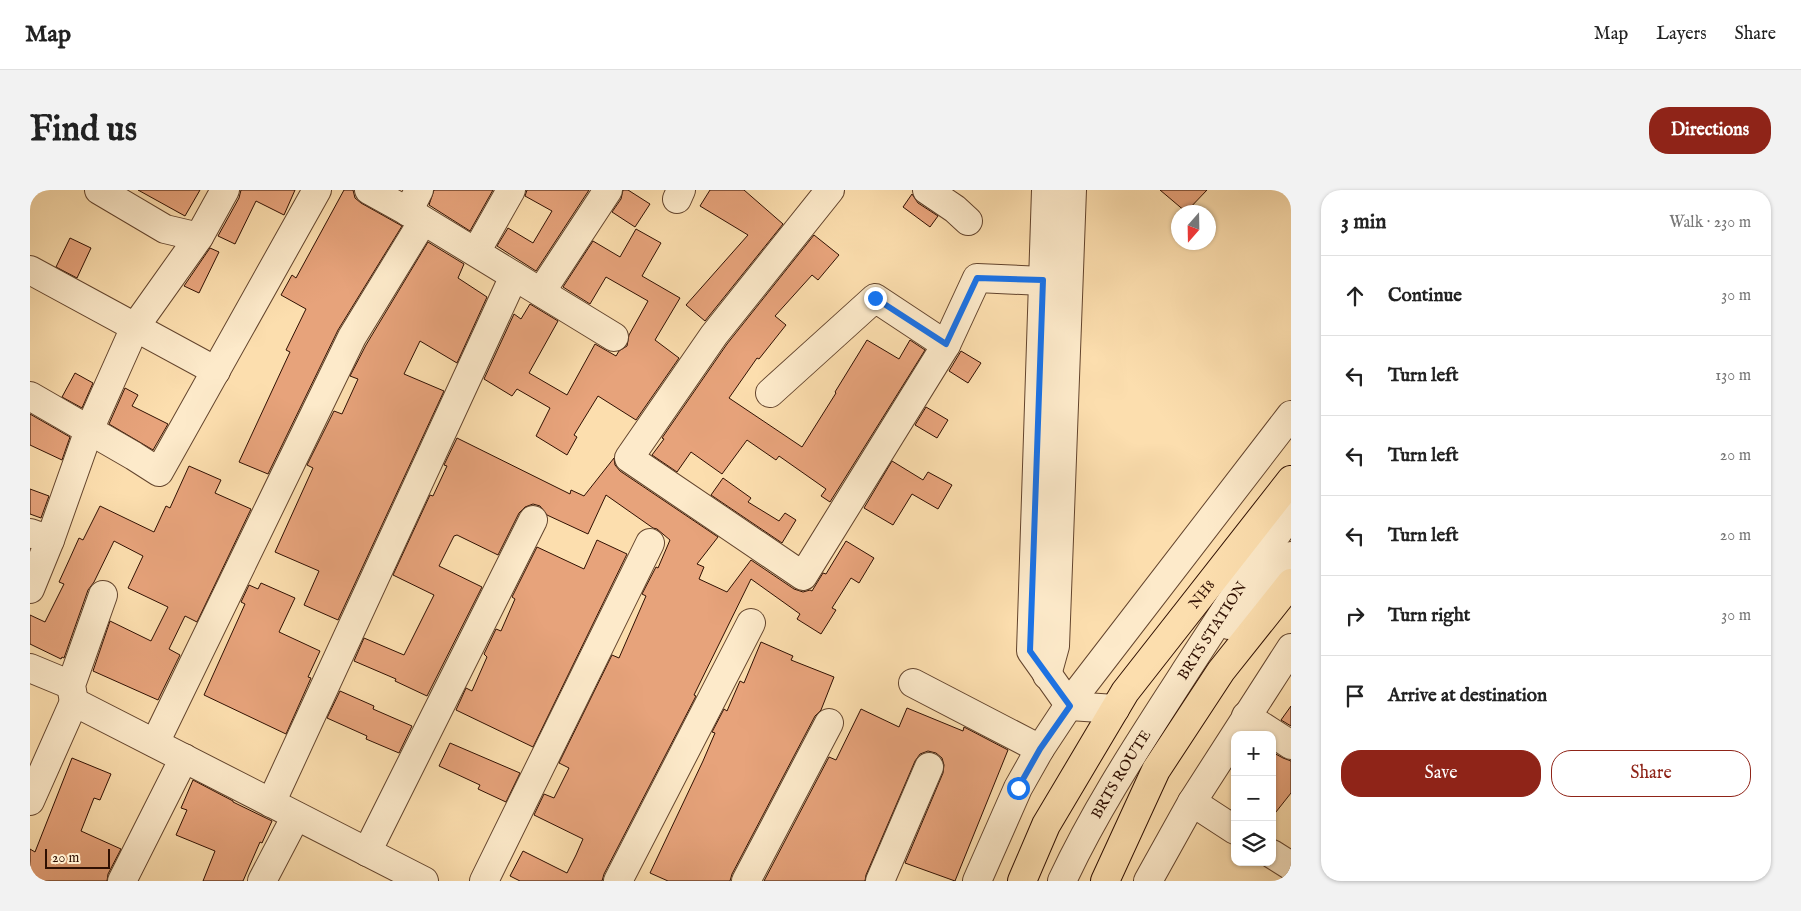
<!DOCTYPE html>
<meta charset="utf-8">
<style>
body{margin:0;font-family:"IM FELL English",serif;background:#f2f2f2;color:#222}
.controls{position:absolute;right:15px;bottom:15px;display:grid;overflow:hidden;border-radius:10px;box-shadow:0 1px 4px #0004}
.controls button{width:45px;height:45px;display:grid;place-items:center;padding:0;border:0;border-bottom:1px solid #e0e0e0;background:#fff;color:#222;font:25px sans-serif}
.compass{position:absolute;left:1141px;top:15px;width:45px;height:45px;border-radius:50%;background:#fff;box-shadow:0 1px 4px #0004;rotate:200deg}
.scale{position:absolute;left:15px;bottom:12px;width:65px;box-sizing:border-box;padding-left:5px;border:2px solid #301002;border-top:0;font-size:14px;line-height:18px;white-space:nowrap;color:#301002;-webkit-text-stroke:4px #fdeaca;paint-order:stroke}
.stop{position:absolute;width:15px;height:15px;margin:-11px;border:4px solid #1a73e8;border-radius:50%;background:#fff}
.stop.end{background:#1a73e8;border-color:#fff;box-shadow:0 1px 5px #0008}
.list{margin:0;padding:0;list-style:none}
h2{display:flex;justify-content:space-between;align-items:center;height:65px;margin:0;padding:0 20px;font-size:21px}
h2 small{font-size:16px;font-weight:400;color:#767676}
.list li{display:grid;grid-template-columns:32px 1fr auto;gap:15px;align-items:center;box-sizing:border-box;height:80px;padding:0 20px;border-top:1px solid #e0e0e0}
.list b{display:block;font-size:19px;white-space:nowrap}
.list em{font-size:16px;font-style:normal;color:#767676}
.actions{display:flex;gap:10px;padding:15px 20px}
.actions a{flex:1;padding:11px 0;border:1px solid #8f2418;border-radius:20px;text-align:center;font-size:18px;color:#8f2418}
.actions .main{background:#8f2418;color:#fff}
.icon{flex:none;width:28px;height:28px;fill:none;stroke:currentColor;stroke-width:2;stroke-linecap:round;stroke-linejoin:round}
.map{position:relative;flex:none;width:1261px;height:691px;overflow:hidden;border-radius:20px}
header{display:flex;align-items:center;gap:30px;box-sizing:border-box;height:70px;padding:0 25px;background:#fff;border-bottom:1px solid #e0e0e0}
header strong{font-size:24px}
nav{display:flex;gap:28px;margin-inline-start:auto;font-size:18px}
.intro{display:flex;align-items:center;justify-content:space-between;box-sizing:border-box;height:120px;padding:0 30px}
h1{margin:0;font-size:35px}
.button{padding:12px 22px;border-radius:20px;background:#8f2418;color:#fff;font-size:18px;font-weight:700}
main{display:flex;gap:30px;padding:0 30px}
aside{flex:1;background:#fff;border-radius:20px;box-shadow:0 1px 4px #0004}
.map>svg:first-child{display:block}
.building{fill:#e7a37b;stroke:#301002}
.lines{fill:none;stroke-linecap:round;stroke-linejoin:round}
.minor-casing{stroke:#63442d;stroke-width:30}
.major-casing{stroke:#301002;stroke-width:30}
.minor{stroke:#fdeaca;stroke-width:28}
.major{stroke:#fcdeae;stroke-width:28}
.route{stroke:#1a73e8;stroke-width:6}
.labels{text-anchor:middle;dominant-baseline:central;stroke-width:4;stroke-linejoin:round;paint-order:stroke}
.street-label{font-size:15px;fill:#301002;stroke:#fdeaca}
</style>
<header>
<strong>Map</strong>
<nav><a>Map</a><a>Layers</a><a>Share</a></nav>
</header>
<div class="intro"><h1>Find us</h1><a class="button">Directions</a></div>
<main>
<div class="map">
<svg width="1261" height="691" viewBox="0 0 1261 691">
<rect width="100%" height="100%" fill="#fcdeae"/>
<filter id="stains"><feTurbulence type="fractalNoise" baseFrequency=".004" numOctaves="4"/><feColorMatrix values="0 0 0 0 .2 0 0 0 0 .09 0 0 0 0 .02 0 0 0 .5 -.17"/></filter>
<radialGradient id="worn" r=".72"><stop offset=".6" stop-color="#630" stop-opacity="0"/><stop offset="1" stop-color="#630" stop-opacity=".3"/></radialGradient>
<path class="building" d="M108 0H170L155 26Z
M211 0H265L254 25 226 11 205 54 188 46 209 8Z
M314 0H323L325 8 331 13 372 36 308 140 238 284 209 272 260 162 256 160 276 119 251 105 262 85 266 88Z
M404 0H463L440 41 399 15Z
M497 0H559L506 81 467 56 478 38 503 53 522 21 495 6Z
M593 0H598L620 14 605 37 582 22 591 9Z
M680 0H714L753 34 675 131 656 115 718 45 670 16Z
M1130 0H1177L1156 22Z
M882 4 888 13 908 26 900 37 873 17Z
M606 39 631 53 612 86 650 108 625 150 649 168 606 230 568 206 544 245 547 247 537 265 506 246 520 218 487 199 482 206 454 189 484 124 491 129 500 114 528 131 499 183 537 205 565 154 586 166 589 161 597 156 599 145 618 111 576 87 560 114 533 97 563 51 590 67Z
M784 45 809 65 788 90 782 85 745 126 756 135 729 169 727 168 699 208 772 257 806 203 805 202 837 150 869 169 880 150 895 160 800 312 791 306 796 299 749 266 746 270 717 250 692 284 661 262 647 282 622 265 634 249 632 248 697 154Z
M40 48 61 58 47 88 26 77Z
M398 52 434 74 428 88 457 107 427 173 390 151 374 184 414 201 308 430 274 415 289 381 245 362 283 278 277 275 304 221 312 224 328 189 320 186 336 155Z
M180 58 189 62 169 103 154 96Z
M931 161 951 173 938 193 919 181Z
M45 183 63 193 52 218 32 207Z
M95 198 108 205 102 216 138 234 123 260 79 234Z
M896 217 918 230 907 248 885 235Z
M0 224 40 247 32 270 0 255Z
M427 248 540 304 541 300 554 306 584 268 585 275 590 281 688 347 667 374 674 377 669 389 697 402 721 370 764 399 773 402 780 400 782 401 793 383 796 384 816 351 844 368 829 393 821 388 802 418 806 420 791 444 767 429 770 424 721 389 664 505 666 506 574 684 572 691H490L480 686 493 661 537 683 546 665 553 649 504 625 514 604 524 608 539 578 529 573 582 465 589 468 616 406 612 404 626 377 628 378 640 350 627 339 623 338 576 305 558 344 517 325 510 316 503 314 495 317 489 323 468 365 427 345 424 346 409 376 452 397 397 506 365 491 366 489 324 471 334 448 374 465 404 405 363 385 400 305 403 306 417 276 414 275Z
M862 271 893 290 898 282 922 295 908 319 882 304 863 335 834 318Z
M159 276 191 290 185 303 221 319 167 432 155 426 139 459 150 465 128 510 63 481 80 431 121 451 138 417 98 398 113 366 84 351 64 392 58 400 34 468 32 467 31 469 0 454V425L15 432 34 394 29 392 40 368 49 348 53 350 70 316 124 342 136 316 140 318Z
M693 288 721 308 718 312 749 331 755 323 766 330 752 353 681 305Z
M0 299 19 306 11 328 0 324Z
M567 350 597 364 503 557 426 520 436 498 442 501 457 467 454 464 466 439 471 441 485 409 482 407 507 357 554 379Z
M231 393 265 408 249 442 290 461 278 487 281 488 256 544 174 505 215 414 211 412 219 395 228 399Z
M731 452 763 466 761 470 804 487 791 520 785 526 702 684 700 691H638L620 683 673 571 685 543 682 542 694 519 697 521 710 491 714 493Z
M310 501 344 516 343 519 382 536 369 563 336 549 337 546 297 528Z
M1261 516V536L1251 530Z
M877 518 933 541 934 537 978 560 925 691 875 673 913 583 914 575 912 568 906 563 898 561 890 564 885 571 836 685 835 691H734L799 567 806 570 831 519 869 537Z
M420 553 490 583 476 612 448 599 450 595 409 576Z
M1242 562 1253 568 1261 571V603L1242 627Z
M42 568 81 584 70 610 64 608 51 641 91 659 78 684 77 691H0V659L5 662Z
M163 590 203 611V612L242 631 232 653 230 652 213 691H173L185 661 146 645 157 620 151 618Z"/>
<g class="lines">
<g class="minor-casing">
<g id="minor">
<path d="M339 0 386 26 584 147"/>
<path d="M800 0 684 145 599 268 773 386 916 155 947 88 1013 91"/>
<path d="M897 0 925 19 938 31"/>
<path d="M1016 0 1001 461 1040 516"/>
<path d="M647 9 651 0"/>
<path d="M378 22 389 0"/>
<path d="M169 47 195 0"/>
<path d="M446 62 481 0"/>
<path d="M0 80 186 181"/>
<path d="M511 102 578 0"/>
<path d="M740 203 845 108 916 155"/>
<path d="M0 206 104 266 129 282 287 0"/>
<path d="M0 343 20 350 0 399"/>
<path d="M20 350 59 240 105 137 169 47 135 39 69 0"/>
<path d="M1199 435 1244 389 1261 366"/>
<path d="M0 478 41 495"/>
<path d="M1017 485 1025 456 1042 0"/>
<path d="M883 493 1010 559"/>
<path d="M44 512 41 495 73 405"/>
<path d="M1040 516 1085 519"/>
<path d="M1216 526 1261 555"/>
<path d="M125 553 322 147 393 31"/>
<path d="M0 611 44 512 394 691"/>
<path d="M1162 612 1205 640"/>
<path d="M241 613 484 86"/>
<path d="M337 662 503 330"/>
<path d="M1242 664 1261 676"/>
<path d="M92 691 154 568"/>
<path d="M232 691 266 626"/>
<path d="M454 691 620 353"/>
<path d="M588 691 721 433"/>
<path d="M716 691 799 533"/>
<path d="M850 691 899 577"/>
<path d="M947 691 988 598 1010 559 1047 503 1261 225"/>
<path id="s1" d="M1032 691C1066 618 1110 552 1153 485 1188 431 1223 376 1261 324"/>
<path d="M1118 691 1162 612 1261 458"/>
</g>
</g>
<g class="major-casing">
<g id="major">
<path id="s2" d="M992 691 1016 635 1095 502 1261 290"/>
<path d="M1075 691 1126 580 1191 481 1261 393"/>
</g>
</g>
<use href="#minor" class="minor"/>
<use href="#major" class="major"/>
</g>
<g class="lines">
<path class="route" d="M845 108 916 154 947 88 1013 90 1000 461 1040 516 1010 559 988 598"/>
</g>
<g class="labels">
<g class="street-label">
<text stroke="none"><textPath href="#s2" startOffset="340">NH8</textPath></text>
<text stroke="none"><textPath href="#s1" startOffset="292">BRTS STATION</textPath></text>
<text stroke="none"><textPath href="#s1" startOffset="122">BRTS ROUTE</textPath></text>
</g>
</g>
<rect width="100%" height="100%" filter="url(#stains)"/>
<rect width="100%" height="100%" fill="url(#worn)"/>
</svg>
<div class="controls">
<button>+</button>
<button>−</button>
<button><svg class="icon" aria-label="layers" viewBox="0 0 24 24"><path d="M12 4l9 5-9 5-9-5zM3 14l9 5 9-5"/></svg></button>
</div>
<svg class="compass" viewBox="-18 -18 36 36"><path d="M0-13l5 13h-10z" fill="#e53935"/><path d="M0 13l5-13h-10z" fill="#767676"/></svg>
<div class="scale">20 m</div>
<div class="stop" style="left:988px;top:598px"></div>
<div class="stop end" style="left:845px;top:108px"></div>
</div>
<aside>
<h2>3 min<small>Walk · 230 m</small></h2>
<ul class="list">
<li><svg class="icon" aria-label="ahead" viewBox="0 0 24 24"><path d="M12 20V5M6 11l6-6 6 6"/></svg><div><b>Continue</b></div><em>30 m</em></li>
<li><svg class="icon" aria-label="left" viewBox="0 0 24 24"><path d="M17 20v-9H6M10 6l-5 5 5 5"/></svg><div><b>Turn left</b></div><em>130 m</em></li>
<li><svg class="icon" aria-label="left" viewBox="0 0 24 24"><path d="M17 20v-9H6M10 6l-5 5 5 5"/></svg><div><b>Turn left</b></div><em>20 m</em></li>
<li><svg class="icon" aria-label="left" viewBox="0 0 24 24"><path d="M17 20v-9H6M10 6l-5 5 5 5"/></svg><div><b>Turn left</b></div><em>20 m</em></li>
<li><svg class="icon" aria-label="right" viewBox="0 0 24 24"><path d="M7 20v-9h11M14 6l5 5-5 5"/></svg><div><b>Turn right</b></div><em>30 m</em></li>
<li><svg class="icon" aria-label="arrive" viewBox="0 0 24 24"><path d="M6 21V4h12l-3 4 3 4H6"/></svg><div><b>Arrive at destination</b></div></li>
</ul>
<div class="actions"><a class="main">Save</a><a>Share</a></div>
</aside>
</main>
